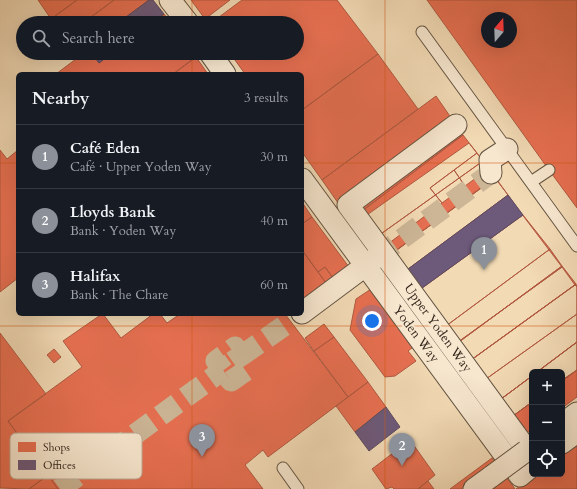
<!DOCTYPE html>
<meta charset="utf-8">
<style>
body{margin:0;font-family:Cardo,serif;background:#20242c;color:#f1f3f6}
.controls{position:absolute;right:12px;bottom:12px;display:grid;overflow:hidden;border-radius:6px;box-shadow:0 4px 16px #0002}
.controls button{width:36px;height:36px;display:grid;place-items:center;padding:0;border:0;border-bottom:1px solid #363941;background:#171b24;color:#f1f3f6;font:20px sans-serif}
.compass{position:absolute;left:481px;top:12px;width:36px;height:36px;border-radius:50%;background:#171b24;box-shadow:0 4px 16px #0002;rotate:19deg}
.you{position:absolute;left:372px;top:321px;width:14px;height:14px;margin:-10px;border:3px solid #fff;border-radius:50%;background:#1a73e8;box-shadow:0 0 0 6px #1a73e833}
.badge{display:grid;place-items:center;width:26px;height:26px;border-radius:50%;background:#8c9099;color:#fff;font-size:13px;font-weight:700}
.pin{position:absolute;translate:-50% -33px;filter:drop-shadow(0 1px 2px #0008)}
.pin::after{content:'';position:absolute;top:21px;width:14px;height:12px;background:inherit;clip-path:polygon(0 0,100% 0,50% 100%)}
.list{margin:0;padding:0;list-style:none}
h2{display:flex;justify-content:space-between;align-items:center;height:52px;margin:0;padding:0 16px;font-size:17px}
h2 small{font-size:13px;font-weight:400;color:#9ea1a6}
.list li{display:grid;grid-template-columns:26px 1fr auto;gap:12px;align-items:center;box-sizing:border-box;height:64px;padding:0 16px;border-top:1px solid #363941}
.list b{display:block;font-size:15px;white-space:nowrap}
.list p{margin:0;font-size:13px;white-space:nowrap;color:#9ea1a6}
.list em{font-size:13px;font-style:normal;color:#9ea1a6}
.icon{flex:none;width:22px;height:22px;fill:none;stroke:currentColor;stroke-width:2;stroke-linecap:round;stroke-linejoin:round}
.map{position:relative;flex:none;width:577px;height:489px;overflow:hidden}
.search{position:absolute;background:#171b24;box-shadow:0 4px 16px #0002;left:16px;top:16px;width:288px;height:44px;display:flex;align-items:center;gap:10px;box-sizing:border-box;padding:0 14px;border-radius:22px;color:#9ea1a6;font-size:15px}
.panel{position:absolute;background:#171b24;box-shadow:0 4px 16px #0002;left:16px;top:72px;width:288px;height:244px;border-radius:6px}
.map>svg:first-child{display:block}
.shops{fill:#e76f51;stroke:#b15941;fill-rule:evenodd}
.offices{fill:#6d597a;stroke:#5c4a5e}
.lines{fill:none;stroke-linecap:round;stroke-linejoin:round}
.street-tunnel{stroke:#ccb696;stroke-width:21;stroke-dasharray:21 10;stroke-linecap:butt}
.lane-casing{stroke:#645442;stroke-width:13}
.street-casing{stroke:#645442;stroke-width:23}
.lane{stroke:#f7e7cf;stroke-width:11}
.street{stroke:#f7e7cf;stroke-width:21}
.street-bridge-casing{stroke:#645442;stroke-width:23;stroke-linecap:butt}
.street-bridge{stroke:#f7e7cf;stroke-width:21}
.grid{fill:none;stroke:#d6540e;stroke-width:1;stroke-opacity:0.55}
.labels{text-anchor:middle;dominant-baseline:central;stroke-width:4;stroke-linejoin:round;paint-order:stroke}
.street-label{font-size:13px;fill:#34271c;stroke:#f7e7cf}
.key{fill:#f7e7cf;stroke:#bcad99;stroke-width:1}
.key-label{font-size:11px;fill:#34271c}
</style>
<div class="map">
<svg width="577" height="489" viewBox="0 0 577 489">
<rect width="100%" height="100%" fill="#f2dab5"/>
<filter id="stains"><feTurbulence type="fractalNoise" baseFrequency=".005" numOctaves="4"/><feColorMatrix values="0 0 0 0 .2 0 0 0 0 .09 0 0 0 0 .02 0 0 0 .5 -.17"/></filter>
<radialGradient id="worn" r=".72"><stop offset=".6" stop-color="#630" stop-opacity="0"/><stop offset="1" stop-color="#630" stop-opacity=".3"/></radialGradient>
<path class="shops" d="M38 0H77L51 19Z
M77 0H114L83 23H54L51 19Z
M114 0H149L118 23H83Z
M191 0H230L205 19Z
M242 0H337L378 54 302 110V74H245L230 53H297V23H211Z
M427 0H577V208L549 170ZM487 18H511V42H487Z
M164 14 171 23H152Z
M84 53H92L99 63 112 53H193L196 57 173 74H56Z
M378 54 418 109 322 180 302 152V110Z
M196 57 208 74H173Z
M436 96 463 135 350 220 322 180Z
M463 135 477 153 430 188 442 203 376 253 350 220Z
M469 143 483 161 378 236 364 217Z
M0 150 7 159 18 150V278L0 292Z
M477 153 488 169 465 186 454 170Z
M483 161 495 178 391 254 378 236Z
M454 170 465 186 442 203 430 188Z
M495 177 521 213 408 297 381 262Z
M495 178 508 195 404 272 391 254Z
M302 202 312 217 302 224Z
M521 213 562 267 447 350 408 297Z
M523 215 550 249 446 326 418 291Z
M312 217 349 267 333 278 325 267 318 272 302 250V224Z
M550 249 562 266 459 342 446 326Z
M302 250 326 283 305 299 302 295Z
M562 266 576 284 471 360 459 342Z
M325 267 333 278 326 283 318 272Z
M562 267 575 285 460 368 447 350Z
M576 284 577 286V314L486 379 471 360Z
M575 285 577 287V342L537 372H532V376L489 408 460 368Z
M374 287 416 345 408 351 416 361 395 376 385 377 350 330 356 299Z
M102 314H103L121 338 153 314H160L167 323 180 314H285L348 397 268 457 263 450 245 465 263 489H58L8 421 82 367 63 341Z
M577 314V342L537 372H532V376L501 399 486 379Z
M324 324 334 337 314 351 305 338Z
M0 333 46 394 8 421 48 475 29 489 0 488Z
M334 337 368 382 348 397 314 351Z
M577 342V370L562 380V372H537Z
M577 342V370L562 381V372H537Z
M54 349 61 357 54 363 47 355Z
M577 370V397L562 408V381Z
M532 376V402L502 424 489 408Z
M532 376V402L513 416 501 399Z
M368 382 386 407 355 432 336 406Z
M532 402V429L527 433 513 416Z
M410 440 435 475 418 489H394L392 487 386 489 372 469Z
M577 444V489H516L536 474H562V455Z
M492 458 515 489H450Z
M48 475 58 489H29Z
M428 481 434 489H418Z"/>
<path class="offices" d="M149 0H153L164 14 152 23H118Z
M92 53H112L99 63Z
M508 195 523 215 418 291 404 272Z
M386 407 400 427 369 451 355 432Z"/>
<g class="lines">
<path class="street-tunnel" d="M377 257 491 173
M235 347 250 368 231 381 216 361Z
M241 356 291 321
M60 489 223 370"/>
<g class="lane-casing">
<path id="lane" d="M422 32 577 246
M531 182 549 170
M283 468 298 489"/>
</g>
<g class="street-casing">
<path id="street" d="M170 0 188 23
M210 53 225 74
M456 125 348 205 527 450
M491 173 490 160 507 149
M302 179 520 476 532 466
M302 313 377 257
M562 424 577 413
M562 443 577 432
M474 489 492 476"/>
</g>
<use href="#lane" class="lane"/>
<use href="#street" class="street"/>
<g class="street-bridge-casing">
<path id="street-bridge" d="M492 476 526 451"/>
</g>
<use href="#street-bridge" class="street-bridge"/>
</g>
<path class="grid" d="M192 0V23M385 0V489M192 53V74M0 163H18M302 163H577M192 314V489M0 326H577"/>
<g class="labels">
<g class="street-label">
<text transform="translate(438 328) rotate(54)">Upper Yoden Way</text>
<text transform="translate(416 334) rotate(53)">Yoden Way</text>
</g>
</g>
<rect x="10" y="433" width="132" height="46" rx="6" class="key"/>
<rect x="18" y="442" width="18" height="10" fill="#e76f51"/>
<rect x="18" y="460" width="18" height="10" fill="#6d597a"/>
<g class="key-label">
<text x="43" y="451">Shops</text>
<text x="43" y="469">Offices</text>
</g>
<rect width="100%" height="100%" filter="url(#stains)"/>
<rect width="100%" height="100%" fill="url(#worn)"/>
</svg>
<div class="controls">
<button>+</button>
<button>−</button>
<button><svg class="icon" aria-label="locate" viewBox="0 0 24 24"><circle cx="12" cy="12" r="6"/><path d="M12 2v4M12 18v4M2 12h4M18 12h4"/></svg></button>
</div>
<svg class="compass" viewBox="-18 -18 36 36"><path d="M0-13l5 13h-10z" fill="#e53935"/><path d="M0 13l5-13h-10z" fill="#9ea1a6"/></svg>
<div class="you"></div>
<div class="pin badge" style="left:484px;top:270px">1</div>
<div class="pin badge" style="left:402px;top:466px">2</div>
<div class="pin badge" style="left:202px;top:457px">3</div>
<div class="search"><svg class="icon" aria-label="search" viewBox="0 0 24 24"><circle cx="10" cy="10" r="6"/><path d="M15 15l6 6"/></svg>Search here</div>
<section class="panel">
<h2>Nearby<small>3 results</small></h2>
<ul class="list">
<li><span class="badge">1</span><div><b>Café Eden</b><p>Café · Upper Yoden Way</p></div><em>30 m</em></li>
<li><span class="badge">2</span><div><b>Lloyds Bank</b><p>Bank · Yoden Way</p></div><em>40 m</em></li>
<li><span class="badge">3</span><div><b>Halifax</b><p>Bank · The Chare</p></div><em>60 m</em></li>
</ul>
</section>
</div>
